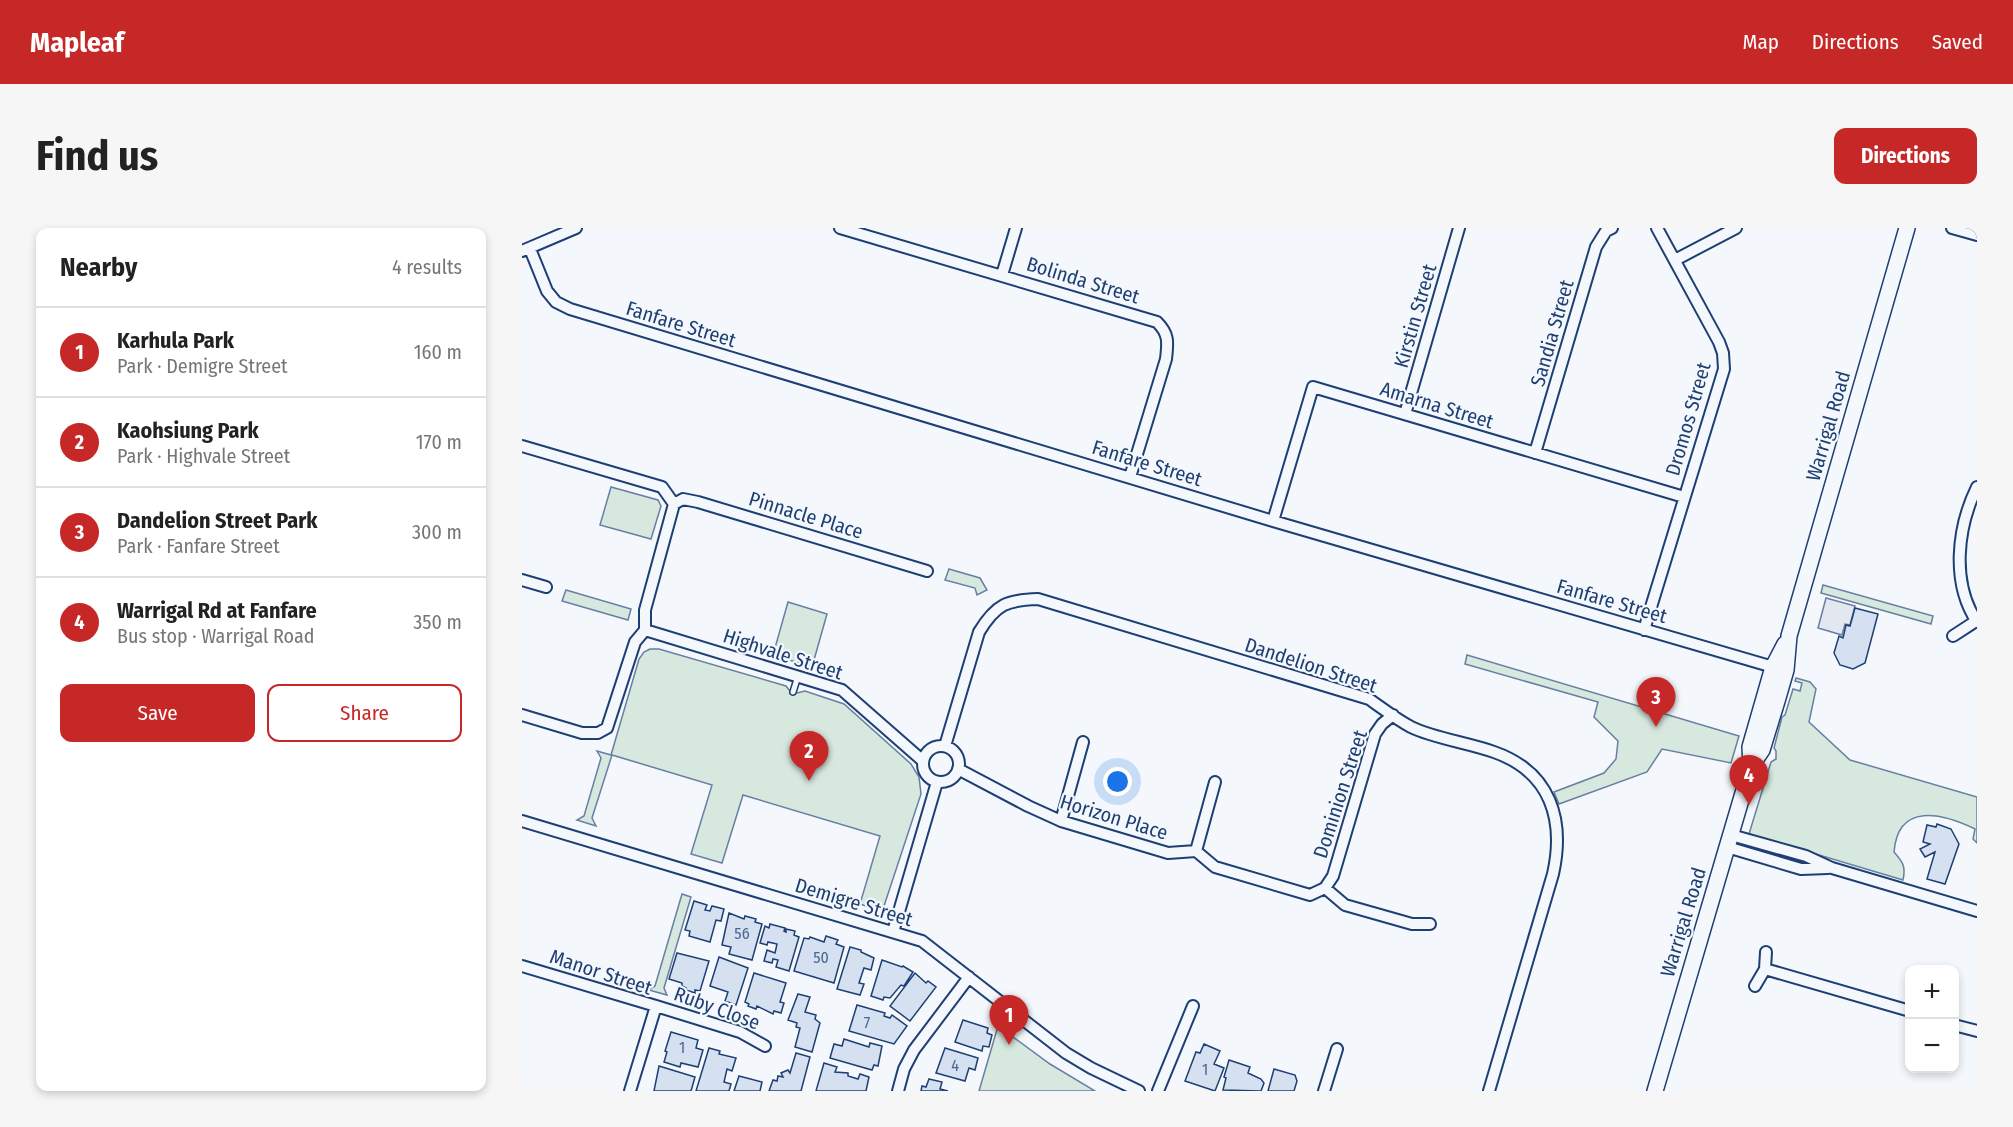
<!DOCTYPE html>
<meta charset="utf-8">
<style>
body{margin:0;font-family:"Fira Sans Condensed",sans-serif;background:#f6f6f6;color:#222}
.controls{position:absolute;right:18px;bottom:18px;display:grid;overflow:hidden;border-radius:12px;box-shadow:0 3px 9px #0003}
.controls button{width:54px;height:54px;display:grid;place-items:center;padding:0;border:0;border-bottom:2px solid #e0e0e0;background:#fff;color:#222;font:30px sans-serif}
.you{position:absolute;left:596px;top:554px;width:21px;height:21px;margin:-15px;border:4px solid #fff;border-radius:50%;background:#1a73e8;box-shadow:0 0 0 9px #1a73e833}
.badge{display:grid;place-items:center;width:39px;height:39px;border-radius:50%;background:#c62828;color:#fff;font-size:20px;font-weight:700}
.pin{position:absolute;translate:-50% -50px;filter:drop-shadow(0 2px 3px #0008)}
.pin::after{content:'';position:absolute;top:32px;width:21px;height:18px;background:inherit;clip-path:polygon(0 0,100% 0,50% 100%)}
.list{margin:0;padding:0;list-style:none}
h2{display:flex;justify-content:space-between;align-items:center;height:78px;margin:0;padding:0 24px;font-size:26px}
h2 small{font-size:20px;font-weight:400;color:#767676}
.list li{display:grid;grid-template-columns:39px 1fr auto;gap:18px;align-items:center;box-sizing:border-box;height:90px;padding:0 24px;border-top:2px solid #e0e0e0}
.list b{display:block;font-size:22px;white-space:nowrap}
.list p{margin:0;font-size:20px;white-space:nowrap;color:#767676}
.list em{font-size:20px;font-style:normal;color:#767676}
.actions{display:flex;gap:12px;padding:18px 24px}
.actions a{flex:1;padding:14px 0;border:2px solid #c62828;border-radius:12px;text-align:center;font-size:21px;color:#c62828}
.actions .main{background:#c62828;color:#fff}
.map{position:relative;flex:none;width:1455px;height:863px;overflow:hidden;border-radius:12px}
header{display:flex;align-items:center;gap:36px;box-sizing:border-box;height:84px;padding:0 30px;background:#c62828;color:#fff}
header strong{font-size:28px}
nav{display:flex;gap:33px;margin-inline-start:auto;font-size:21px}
.intro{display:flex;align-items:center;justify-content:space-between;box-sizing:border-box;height:144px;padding:0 36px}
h1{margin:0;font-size:42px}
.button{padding:15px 27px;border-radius:12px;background:#c62828;color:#fff;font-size:21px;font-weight:700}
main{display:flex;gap:36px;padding:0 36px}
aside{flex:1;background:#fff;border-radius:12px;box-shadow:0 3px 9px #0003}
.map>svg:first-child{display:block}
.green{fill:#d7e8df;stroke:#687fa3;stroke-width:1.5}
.parking{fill:#e3e8f0;stroke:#687fa3;stroke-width:1.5}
.building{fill:#d5e0f0;stroke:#1d3f73;stroke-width:1.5}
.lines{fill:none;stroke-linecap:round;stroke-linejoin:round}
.service-casing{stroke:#1d3f73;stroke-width:8}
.minor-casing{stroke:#1d3f73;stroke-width:14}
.secondary-casing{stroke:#1d3f73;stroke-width:18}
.service{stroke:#f4f7fb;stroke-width:5}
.minor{stroke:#f4f7fb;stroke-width:10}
.secondary{stroke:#f4f7fb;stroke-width:15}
.labels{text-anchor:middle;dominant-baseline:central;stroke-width:4.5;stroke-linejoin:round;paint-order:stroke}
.number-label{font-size:16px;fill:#4b6792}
.street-label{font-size:20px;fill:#1d3f73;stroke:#f4f7fb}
</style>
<header>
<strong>Mapleaf</strong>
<nav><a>Map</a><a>Directions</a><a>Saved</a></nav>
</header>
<div class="intro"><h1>Find us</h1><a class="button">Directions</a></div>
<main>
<aside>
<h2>Nearby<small>4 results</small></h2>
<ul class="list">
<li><span class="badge">1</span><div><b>Karhula Park</b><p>Park · Demigre Street</p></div><em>160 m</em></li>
<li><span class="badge">2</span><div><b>Kaohsiung Park</b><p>Park · Highvale Street</p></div><em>170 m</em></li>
<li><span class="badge">3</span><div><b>Dandelion Street Park</b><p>Park · Fanfare Street</p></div><em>300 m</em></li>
<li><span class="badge">4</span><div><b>Warrigal Rd at Fanfare</b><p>Bus stop · Warrigal Road</p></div><em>350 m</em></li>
</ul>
<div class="actions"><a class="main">Save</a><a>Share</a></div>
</aside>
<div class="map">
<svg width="1455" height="863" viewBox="0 0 1455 863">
<rect width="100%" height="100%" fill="#f4f7fb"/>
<path class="green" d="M89 259 136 272 139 278 129 311 78 297Z
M427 341 458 350 465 362 455 367 453 360 423 352Z
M1301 357 1411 388 1409 396 1299 365Z
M44 362 109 381 106 392 40 373Z
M266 374 305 386 290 439 251 427Z
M128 421H137L264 458 268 463 275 465 283 463 322 476 389 536 397 549 399 566 362 678 356 682 338 676 358 608 221 567 200 635 169 626 190 557 90 527 70 590 74 598 55 592 62 588 79 530 75 523 89 527 117 431 122 424Z
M945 427 1217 508 1209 535 1140 521 1125 544 1037 576 1032 564 1082 545 1094 531 1096 513 1072 489 1076 474 943 436Z
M1274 450 1288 454 1294 461 1287 494 1328 532 1455 569V615L1451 611 1453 601C1420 585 1376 574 1372 624 1381 634 1384 639 1381 652L1227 606 1249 534 1254 531V523L1252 520 1260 489 1263 487 1271 461 1278 463 1280 455 1273 453Z
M160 666 169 669 142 760 145 767 127 762 133 758Z
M476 798 528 836 573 863H457Z"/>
<path class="parking" d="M1304 370 1333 378 1328 397 1323 396 1320 407 1296 400Z"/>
<path class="building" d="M1333 380 1356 386 1343 435 1331 441 1318 437 1312 425 1317 408 1321 410 1324 397 1328 398Z
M1415 596 1429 601 1437 616 1423 656 1405 651 1413 624 1403 629 1398 621 1408 616 1401 614 1405 597 1414 599Z
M172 673 185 677 183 682 188 683 190 678 202 681 199 693 194 692 188 714 167 708 168 703 163 702Z
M207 685 222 691 223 688 234 691 233 694 240 696 230 732 207 726 209 719 200 717Z
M248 696 263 700 262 703 264 704V701L273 703 272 707 277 709 267 743 254 739 256 732 251 731 250 735 242 733 245 722 253 725 255 716 246 714 245 717 238 715 243 698 247 700Z
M304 708 316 712 314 716 322 719 312 755 272 743 282 710 287 711 288 709 302 714Z
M328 719 339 722V724L352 730 349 742 342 740 337 755 342 756 338 767 315 761Z
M155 725 187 733 178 763 173 762V765L164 762V760L160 758V755L147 751Z
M197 729 226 740 214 777 203 773 206 764 188 758Z
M360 732 380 739 381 738 391 744 382 758 379 757 368 770 362 769 361 772 349 768Z
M232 745 264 755 258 774 262 775 259 785 252 783 251 786 235 778 234 781 226 778 227 776 223 774Z
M393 745 404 755 406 753 414 759 388 793 368 778Z
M276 766 288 769 283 784 294 787 293 791 298 795 290 824 273 819 278 800 274 799 275 795 266 792Z
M335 777 363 785 362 788 368 790 370 787 385 798 372 816 327 803Z
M441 792 466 800 465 805 470 807 467 819 461 818 460 823 433 814Z
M149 804 176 812 174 820 181 822 176 839 159 835 158 839 142 834 145 824 143 823Z
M322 811 347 819 348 815 360 818 356 838 352 837 350 842 308 830 312 816 320 818Z
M682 816 698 823 692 836 702 840 693 863 663 853 674 824 678 825Z
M187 820 198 823 197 826 214 830 210 843 205 841 202 854 209 856 207 863H174Z
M423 820 456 830 453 842 447 840 443 853 414 845Z
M274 825 288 829 279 863H247L251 852 255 853 256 848 261 849 259 845 266 842 268 845Z
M707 832 728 839 726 845 739 851 742 855 739 863 701 862 704 850 702 849Z
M302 835 315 839 313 844 326 845V848L336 851 338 846 347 849 344 863H294Z
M137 838 173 849 169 863H132Z
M752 841 773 847 775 853 772 863H746Z
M217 848 240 854 238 863H212Z
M407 851 420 854 418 861 426 863H399L400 858 404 859Z"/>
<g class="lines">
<g class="service-casing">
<path id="service" d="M271 464 276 448"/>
</g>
<g class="minor-casing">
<path id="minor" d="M318 0 635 94C647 106 646 114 644 131L608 249
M1430 0 1455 7
M8 21 25 63 34 74 48 81 751 293 1258 441
M0 23 54 0
M1153 32 1214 0
M480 47 494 0
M883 186 937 0
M0 218 140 259 152 276 123 382V402L113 414 85 500 76 505H60L0 487
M1013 225 1074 19 1084 3 1090 0
M1455 259C1435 300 1429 355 1455 394
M152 276 161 271 176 274 405 343
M751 293 791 159 1162 269
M0 352 24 359
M123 402 320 462 401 533
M1122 402 1202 141 1201 125 1197 114 1135 0
M1431 408 1454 393
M401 536a18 18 0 1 1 36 0a18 18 0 1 1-36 0Z
M423 518 457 404C474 376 485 372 516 371L847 471C860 480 874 491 889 499 911 510 947 515 972 524 1029 544 1043 592 1031 646L967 863
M436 541 506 578 539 593 646 625 674 623 693 639 788 667 803 660
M0 593 400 713 544 825 569 840 617 863
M539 593 561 514
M1209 607 1284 628 1310 640 1455 683
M1205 619 1279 641 1306 640
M674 623 693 554
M803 660 811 648 853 506 860 496 871 487
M803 660 823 677 890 696H908
M371 704 415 554
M0 738 134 778 108 863
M1243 741 1388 783
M1233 758 1243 741 1244 724
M134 778 218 804 243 818
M1432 797 1455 803
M376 863 382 841 392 822 447 749
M636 863 671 778
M802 863 815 821"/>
</g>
<g class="secondary-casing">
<path id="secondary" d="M1229 538 1240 522 1255 473 1264 442 1267 408 1385 0
M1133 863 1229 538 1228 519 1251 439 1263 416"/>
</g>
<use href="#service" class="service"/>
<use href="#minor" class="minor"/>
<use href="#secondary" class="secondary"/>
</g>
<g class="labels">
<g class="number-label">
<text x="220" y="705">56</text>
<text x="299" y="729">50</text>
<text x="345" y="794">7</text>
<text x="160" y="819">1</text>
<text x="433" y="837">4</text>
<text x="683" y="841">1</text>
</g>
<g class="street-label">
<text transform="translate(561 52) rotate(17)">Bolinda Street</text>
<text transform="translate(893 88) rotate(-74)">Kirstin Street</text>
<text transform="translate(159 96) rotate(17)">Fanfare Street</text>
<text transform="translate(1030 105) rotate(-74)">Sandia Street</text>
<text transform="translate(915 177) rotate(17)">Amarna Street</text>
<text transform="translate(1166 191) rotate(-74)">Dromos Street</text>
<text transform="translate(1306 198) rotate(-74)">Warrigal Road</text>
<text transform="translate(625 235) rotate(17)">Fanfare Street</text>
<text transform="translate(284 287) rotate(17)">Pinnacle Place</text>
<text transform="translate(1090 373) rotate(16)">Fanfare Street</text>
<text transform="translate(261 426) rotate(18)">Highvale Street</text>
<text transform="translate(789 437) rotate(18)">Dandelion Street</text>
<text transform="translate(818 566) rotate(-72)">Dominion Street</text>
<text transform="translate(592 589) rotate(17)">Horizon Place</text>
<text transform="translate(332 674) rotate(17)">Demigre Street</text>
<text transform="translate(1161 694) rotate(-73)">Warrigal Road</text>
<text transform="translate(79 744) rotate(18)">Manor Street</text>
<text transform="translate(195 780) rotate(20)">Ruby Close</text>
</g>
</g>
</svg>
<div class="controls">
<button>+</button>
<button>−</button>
</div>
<div class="you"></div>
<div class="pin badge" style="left:487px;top:817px">1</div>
<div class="pin badge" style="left:287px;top:553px">2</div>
<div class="pin badge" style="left:1134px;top:499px">3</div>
<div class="pin badge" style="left:1227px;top:577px">4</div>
</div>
</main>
